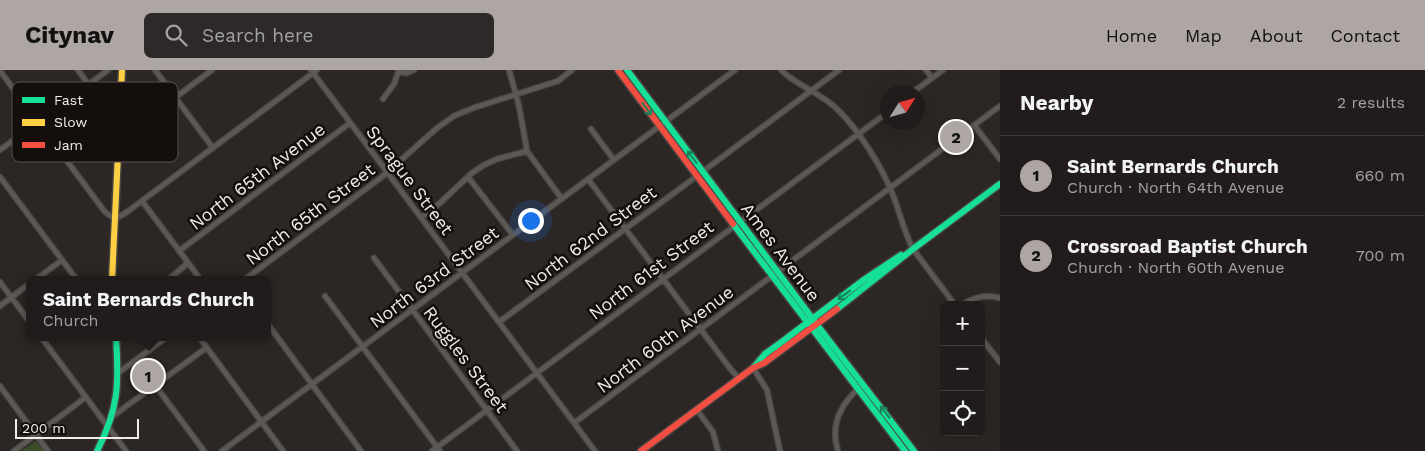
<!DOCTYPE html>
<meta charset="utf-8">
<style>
body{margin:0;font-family:"Work Sans",sans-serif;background:#2d2928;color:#f1f3f6}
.controls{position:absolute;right:15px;bottom:15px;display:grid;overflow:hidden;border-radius:8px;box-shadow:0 5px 20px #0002}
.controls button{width:45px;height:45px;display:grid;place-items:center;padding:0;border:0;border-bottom:1px solid #3e3a3a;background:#211c1b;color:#f1f3f6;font:25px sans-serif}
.compass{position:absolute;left:880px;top:15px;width:45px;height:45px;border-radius:50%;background:#211c1b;box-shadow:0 5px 20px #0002;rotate:53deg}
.scale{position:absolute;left:15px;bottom:12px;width:124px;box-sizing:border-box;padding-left:5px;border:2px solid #f2ebe8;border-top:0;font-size:14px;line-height:18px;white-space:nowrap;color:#f2ebe8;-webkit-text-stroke:4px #140f0d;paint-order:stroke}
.you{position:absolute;left:530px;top:150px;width:18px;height:18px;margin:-12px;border:4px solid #fff;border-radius:50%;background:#1a73e8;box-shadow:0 0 0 8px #1a73e833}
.badge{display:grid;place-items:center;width:32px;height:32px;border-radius:50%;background:#ada6a3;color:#111;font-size:16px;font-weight:700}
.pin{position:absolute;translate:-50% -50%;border:2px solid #fff;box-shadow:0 1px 5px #0006}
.popup{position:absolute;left:26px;top:206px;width:245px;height:65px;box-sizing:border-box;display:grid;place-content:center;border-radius:8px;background:#211c1b;filter:drop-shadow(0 1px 4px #0005);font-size:16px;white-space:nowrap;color:#a2a1a3}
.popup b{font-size:19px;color:#f1f3f6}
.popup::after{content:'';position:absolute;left:50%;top:100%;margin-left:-10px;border:10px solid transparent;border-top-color:#211c1b}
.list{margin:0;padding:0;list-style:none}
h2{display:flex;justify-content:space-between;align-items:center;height:65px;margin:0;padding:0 20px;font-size:21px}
h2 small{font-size:16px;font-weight:400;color:#a2a1a3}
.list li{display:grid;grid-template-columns:32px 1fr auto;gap:15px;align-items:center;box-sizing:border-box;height:80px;padding:0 20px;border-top:1px solid #3e3a3a}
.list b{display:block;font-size:19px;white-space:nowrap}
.list p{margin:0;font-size:16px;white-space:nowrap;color:#a2a1a3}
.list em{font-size:16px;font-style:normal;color:#a2a1a3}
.icon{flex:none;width:28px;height:28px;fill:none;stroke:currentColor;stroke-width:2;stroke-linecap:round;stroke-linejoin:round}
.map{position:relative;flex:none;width:1000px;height:381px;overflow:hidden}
header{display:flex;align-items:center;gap:30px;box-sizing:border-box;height:70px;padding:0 25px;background:#ada6a3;color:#111}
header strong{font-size:24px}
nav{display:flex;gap:28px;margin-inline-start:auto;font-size:18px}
.search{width:350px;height:45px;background:#2d2928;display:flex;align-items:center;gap:12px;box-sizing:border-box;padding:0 18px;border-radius:8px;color:#a2a1a3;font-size:19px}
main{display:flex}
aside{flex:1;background:#211c1b}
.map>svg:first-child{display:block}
.green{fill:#3c4d29}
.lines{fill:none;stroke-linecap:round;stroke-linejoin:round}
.street-casing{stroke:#484442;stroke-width:7}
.fast-casing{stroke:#484442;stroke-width:9}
.slow-casing{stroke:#484442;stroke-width:9}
.jam-casing{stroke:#484442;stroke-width:9}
.street{stroke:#5b5856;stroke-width:4.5}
.fast{stroke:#16e098;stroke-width:6}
.slow{stroke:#ffcf43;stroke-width:6}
.jam{stroke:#f24e42;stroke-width:6}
.oneway{stroke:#158259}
.labels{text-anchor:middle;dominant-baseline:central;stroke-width:5;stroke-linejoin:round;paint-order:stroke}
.street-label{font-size:18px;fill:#f2ebe8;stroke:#140f0d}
.key{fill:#140f0d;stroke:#57514f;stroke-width:1}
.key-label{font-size:14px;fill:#f2ebe8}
</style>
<header>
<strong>Citynav</strong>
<div class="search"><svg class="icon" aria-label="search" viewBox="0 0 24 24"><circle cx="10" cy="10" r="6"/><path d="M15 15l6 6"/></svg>Search here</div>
<nav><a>Home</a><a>Map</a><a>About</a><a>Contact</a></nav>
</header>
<main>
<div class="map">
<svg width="1000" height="381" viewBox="0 0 1000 381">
<rect width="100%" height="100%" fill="#2c2624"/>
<path class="green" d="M36 371 44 381H21Z"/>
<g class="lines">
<g class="street-casing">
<path id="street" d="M78 0 88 14
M155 0 213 78
M311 0 595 381
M509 0 519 36 527 81 562 129
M781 0C797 16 821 23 837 39 859 60 882 97 893 125 900 143 904 162 913 179L955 235
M926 0 932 8
M0 1 105 142 115 149 127 142 317 0
M399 2 407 3 414 0
M913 22 943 0
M176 27 212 0
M383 29 394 14 399 0
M974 55 1000 89
M591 59 614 90
M0 80 108 0
M702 102 839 0
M0 107 77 210
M468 107 513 165
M588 109 729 297 739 309
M142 131 201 210
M421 148 441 132 472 103 484 95 497 89 527 81
M179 181 350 53
M374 188 517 381
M777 202 1000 36
M35 210 62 190
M168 210 188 193
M244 210 383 106 437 58 454 46 473 38 558 11 572 0
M0 212 29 251
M325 226 440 381
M962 235C974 227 986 224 1000 228
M0 236 29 214
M499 252 697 106
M267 253 361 381
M41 267 126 381
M199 267 283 381
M981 268 1000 292
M753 298 767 320 780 381
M118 303 167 267
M155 315 204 381
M0 316 48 381
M697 340 713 362 718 381
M113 346 206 278
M574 353 772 206
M14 381 86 327
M222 381 735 0
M432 381 888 42
M838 381C830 356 840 335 859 318"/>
</g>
<g class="fast-casing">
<path id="fast" d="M627 0 824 264 914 381
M733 154 905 381
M837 239 913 179 1000 114
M754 297 765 284 779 274 865 209 901 185
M97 381C119 338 119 314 116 267"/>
</g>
<g class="slow-casing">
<path id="slow" d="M112 210 122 0"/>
</g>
<g class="jam-casing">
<path id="jam" d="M618 0 733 154
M641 381 753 298 764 293 837 239"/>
</g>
<use href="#street" class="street"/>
<use href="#fast" class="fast"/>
<use href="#slow" class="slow"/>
<use href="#jam" class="jam"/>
</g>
<defs><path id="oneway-shaft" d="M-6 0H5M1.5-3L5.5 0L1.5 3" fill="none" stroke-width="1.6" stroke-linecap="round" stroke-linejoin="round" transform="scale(1.25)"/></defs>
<g class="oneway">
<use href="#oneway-shaft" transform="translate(647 39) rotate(53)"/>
<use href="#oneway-shaft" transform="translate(692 87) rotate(-127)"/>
<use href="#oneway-shaft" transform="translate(844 225) rotate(144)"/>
<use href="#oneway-shaft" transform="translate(885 342) rotate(-128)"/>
</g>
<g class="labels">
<g class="street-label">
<text transform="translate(257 106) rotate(-37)">North 65th Avenue</text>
<text transform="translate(410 110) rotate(53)">Sprague Street</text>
<text transform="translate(310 144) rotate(-37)">North 65th Street</text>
<text transform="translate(590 168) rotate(-37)">North 62nd Street</text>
<text transform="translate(781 182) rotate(53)">Ames Avenue</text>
<text transform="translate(651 200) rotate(-37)">North 61st Street</text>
<text transform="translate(434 207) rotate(-37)">North 63rd Street</text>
<text transform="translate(665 269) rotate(-37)">North 60th Avenue</text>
<text transform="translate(466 289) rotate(53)">Ruggles Street</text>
</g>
</g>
<rect x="12" y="12" width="166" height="80" rx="8" class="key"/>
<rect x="22" y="27" width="23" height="6" fill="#16e098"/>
<rect x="22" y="49" width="23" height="7" fill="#ffcf43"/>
<rect x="22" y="72" width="23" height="6" fill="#f24e42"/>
<g class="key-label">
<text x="54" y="35">Fast</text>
<text x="54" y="57">Slow</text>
<text x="54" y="80">Jam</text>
</g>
</svg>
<div class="controls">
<button>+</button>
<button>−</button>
<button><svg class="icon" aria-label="locate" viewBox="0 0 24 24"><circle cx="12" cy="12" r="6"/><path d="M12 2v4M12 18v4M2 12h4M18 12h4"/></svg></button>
</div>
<svg class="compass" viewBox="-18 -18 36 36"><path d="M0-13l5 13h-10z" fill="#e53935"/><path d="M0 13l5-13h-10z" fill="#a2a1a3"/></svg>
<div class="scale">200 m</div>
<div class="you"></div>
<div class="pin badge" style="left:148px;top:306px">1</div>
<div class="popup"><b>Saint Bernards Church</b>Church</div>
<div class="pin badge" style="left:956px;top:67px">2</div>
</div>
<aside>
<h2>Nearby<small>2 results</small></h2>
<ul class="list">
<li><span class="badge">1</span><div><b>Saint Bernards Church</b><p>Church · North 64th Avenue</p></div><em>660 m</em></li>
<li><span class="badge">2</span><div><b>Crossroad Baptist Church</b><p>Church · North 60th Avenue</p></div><em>700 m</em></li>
</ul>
</aside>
</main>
